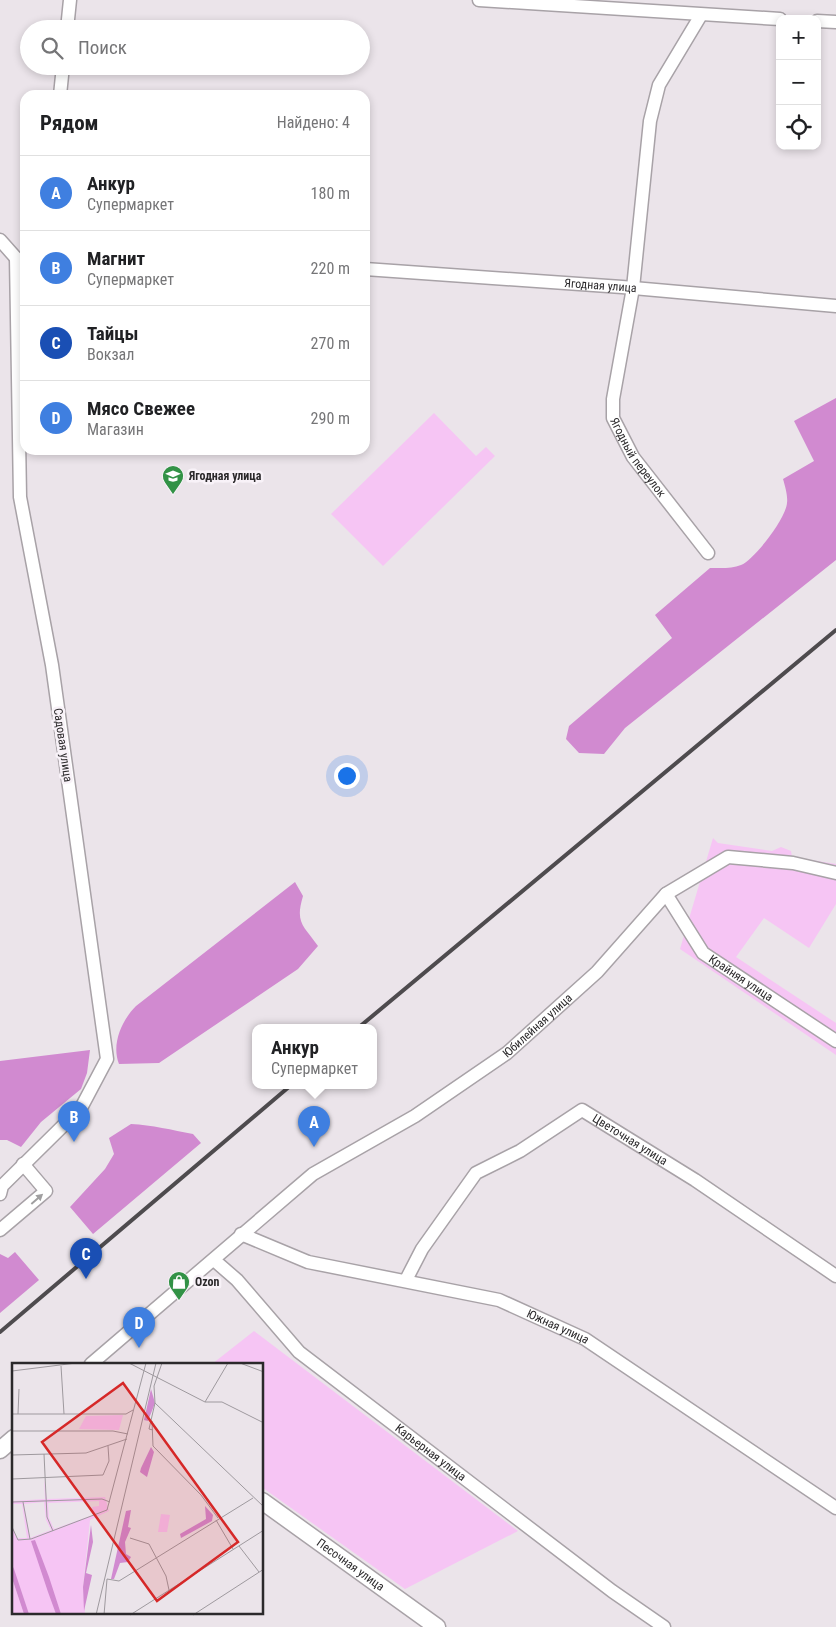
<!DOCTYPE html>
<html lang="ru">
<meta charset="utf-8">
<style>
body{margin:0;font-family:"Roboto Condensed",sans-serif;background:#f2f2f2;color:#202124}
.controls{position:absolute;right:15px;top:15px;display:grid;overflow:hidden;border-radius:10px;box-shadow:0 2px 8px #0003}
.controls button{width:45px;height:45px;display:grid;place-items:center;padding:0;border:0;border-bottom:1px solid #e0e0e0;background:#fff;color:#202124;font:25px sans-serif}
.you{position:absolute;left:346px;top:775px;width:18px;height:18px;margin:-12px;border:4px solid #fff;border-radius:50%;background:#1a73e8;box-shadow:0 0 0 8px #1a73e833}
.badge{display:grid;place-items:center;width:32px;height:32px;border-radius:50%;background:#0f766e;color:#fff;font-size:16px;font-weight:700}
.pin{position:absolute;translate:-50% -41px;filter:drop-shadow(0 1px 2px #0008)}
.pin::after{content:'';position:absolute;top:26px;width:18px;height:15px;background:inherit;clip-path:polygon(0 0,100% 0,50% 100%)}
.popup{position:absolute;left:252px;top:1024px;width:125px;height:65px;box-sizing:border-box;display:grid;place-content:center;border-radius:10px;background:#fff;filter:drop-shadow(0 1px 4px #0005);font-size:16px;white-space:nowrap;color:#757577}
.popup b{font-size:19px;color:#202124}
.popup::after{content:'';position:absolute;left:50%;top:100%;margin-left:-10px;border:10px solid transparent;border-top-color:#fff}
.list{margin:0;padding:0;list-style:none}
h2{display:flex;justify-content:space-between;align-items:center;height:65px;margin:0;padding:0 20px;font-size:21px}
h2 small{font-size:16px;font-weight:400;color:#757577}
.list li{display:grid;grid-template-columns:32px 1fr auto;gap:15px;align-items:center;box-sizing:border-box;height:75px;padding:0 20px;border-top:1px solid #e0e0e0}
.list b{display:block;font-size:19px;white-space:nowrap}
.list p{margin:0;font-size:16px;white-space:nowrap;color:#757577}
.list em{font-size:16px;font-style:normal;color:#757577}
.icon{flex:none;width:28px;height:28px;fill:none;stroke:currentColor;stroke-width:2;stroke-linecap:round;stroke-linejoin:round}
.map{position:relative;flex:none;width:836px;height:1627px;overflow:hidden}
.search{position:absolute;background:#fff;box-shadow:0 2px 8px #0003;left:20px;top:20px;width:350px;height:55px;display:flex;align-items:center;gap:12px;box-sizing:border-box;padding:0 18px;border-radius:28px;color:#757577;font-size:19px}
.panel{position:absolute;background:#fff;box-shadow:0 2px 8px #0003;left:20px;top:90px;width:350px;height:365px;border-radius:15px}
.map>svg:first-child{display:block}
.green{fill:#f6c5f4}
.forest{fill:#d18ad0}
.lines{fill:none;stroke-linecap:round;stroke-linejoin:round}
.minor-casing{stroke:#a8a2a7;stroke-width:15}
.tertiary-casing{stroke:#a8a2a7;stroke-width:19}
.minor{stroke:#fff;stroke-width:12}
.tertiary{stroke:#fff;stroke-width:16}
.rail{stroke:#4e4b4e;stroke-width:4}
.oneway{fill:#a09fa0}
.labels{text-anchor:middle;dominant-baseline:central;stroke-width:5;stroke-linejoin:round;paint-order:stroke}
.street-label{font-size:12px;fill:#2b292b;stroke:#f8f2f8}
.poi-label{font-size:12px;font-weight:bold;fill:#2b292b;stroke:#f8f2f8;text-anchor:start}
.inset-road{fill:none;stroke:#9e999e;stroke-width:1}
.view{fill:#d62828;fill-opacity:0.15;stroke:#d62828;stroke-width:2.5}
.inset-edge{fill:none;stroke:#2b292b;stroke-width:2.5}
</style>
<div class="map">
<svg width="836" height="1627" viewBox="0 0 836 1627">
<rect width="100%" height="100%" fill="#ebe4ea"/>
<path class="green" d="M434 413 476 456 486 447 495 456 383 566 331 514Z
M713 838 718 843 772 851 781 847 791 851 792 857 836 864V904L809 948 764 918 736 957 836 1023V1055L680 949Z
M254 1331 518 1531 405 1589 263 1488 262 1364H212Z"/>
<path class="forest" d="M836 398V560L625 728 604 754 579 753 566 739 569 726 672 638 655 615 710 568C720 568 732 569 741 565 755 559 786 518 787 503 788 496 785 486 783 479L814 461 794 421Z
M295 882 303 896C295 923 303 925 318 946L298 969 159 1063 119 1064C111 1044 122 1020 136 1006Z
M90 1050 87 1073 81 1089 41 1122 21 1147 7 1140H0V1061Z
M131 1124C152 1125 172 1130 193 1134L201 1143 93 1234 70 1207 105 1169 114 1154 109 1138Z
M15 1252 39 1280 0 1313V1254L8 1258Z"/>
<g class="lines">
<g class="minor-casing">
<g id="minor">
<path d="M479 0 780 19"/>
<path id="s1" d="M701 15 659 85 650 121 633 288 613 399V418L633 457 708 553"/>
<path d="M817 21 836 22"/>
<path d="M67 29 70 0"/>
<path d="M60 95 63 66"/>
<path d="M0 240 16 258"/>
<path id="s2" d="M365 269 622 287 836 306"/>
<path id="s3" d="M666 894 703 953 836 1041"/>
<path d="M0 1194 2 1186 81 1108 107 1059 52 665 20 497 16 258"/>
<path d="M0 1230 46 1191 23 1164"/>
<path id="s4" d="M241 1234 308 1262 499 1300 585 1339 836 1508"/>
<path id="s5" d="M214 1260 237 1280 299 1352 612 1591 664 1627"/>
<path id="s6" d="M406 1280 422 1249 476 1173 520 1151 582 1110 695 1180 836 1276"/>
<path id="s7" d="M91 1364 313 1174 415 1116 507 1053 597 972 666 894 728 857 793 863 836 873"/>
</g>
</g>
<g class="tertiary-casing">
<g id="tertiary">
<path d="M0 1450 14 1438"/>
<path id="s8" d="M262 1501 437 1627"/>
</g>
</g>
<use href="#minor" class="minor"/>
<use href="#tertiary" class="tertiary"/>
<path class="rail" d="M358 1028 836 630
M0 1332 290 1086"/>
</g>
<defs><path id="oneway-solid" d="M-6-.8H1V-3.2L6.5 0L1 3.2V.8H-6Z" transform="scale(1.25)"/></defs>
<use class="oneway" href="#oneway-solid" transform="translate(37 1199) rotate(-41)"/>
<defs>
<g id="school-pin" transform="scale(1.125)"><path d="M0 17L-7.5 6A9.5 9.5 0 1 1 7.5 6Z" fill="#329246" stroke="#f8f2f8"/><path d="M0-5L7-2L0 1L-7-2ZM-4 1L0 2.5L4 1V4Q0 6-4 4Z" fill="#fff"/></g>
<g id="shop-pin" transform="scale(1.125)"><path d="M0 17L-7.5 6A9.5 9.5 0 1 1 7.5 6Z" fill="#329246" stroke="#f8f2f8"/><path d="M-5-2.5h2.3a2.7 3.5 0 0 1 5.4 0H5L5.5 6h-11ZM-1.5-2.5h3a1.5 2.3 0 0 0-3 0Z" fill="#fff"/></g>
</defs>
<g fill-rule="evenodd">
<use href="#school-pin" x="173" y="476"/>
<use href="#shop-pin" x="179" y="1282"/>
</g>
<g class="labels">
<g class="street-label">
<text stroke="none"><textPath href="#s2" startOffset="236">Ягодная улица</textPath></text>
<text stroke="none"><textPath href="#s1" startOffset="465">Ягодный переулок</textPath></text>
<text transform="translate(63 745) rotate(82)">Садовая улица</text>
<text stroke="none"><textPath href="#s3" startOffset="115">Крайняя улица</textPath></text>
<text stroke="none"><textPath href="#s7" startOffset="562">Юбилейная улица</textPath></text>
<text stroke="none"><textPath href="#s6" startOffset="308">Цветочная улица</textPath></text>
<text stroke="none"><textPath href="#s4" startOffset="332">Южная улица</textPath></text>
<text stroke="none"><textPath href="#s5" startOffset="291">Карьерная улица</textPath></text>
<text stroke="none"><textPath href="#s8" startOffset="109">Песочная улица</textPath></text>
</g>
<g class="poi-label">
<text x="189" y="476">Ягодная улица</text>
<text x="195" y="1282">Ozon</text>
</g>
</g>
<g transform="translate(12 1363)">
<rect width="251" height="251" fill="#ebe4ea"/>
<path d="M111 52 107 67 67 66 74 53ZM32 116 35 136 93 134 97 148 78 157 71 224 73 251H49L23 178 44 251H17L0 202V163L5 175H15L10 141H0V138L33 136ZM87 138V143L80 144 81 152 42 166 37 155 36 140ZM32 139 34 157 39 167 18 175 12 141ZM149 151 158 152 155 169H146ZM0 215 12 251H0Z" fill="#f6c5f4" fill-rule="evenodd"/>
<path d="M139 26 143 40 136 58 132 57ZM139 84 142 89 135 114 128 109 129 105ZM193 143 201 152 200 158 169 175 168 171 194 156ZM119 147 116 164 119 165 113 179 114 191 119 194 116 199 108 200 102 216H99L114 148ZM79 162 81 179 74 210 80 212 72 248 71 224ZM23 177 37 214 49 251H44L36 229 19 178ZM0 202 2 206 17 251H12L0 215Z" fill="#d18ad0"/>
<path class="inset-road" d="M117 0 193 39H210L252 60M150 0 142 23 143 40 252 144M228 0 252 9M49 3 52 51M0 8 64 0M193 39 216 0M0 51H114L121 47M6 51 7 26M140 58 141 83 189 132 206 155M141 67 137 66 143 40M0 68H101L116 71M32 91 35 154 41 168M0 92 74 90 115 76M0 116 91 112 97 98 96 83M0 139 90 136 98 139M11 139 18 176M204 157 221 186M0 164 6 177 19 176 95 147 134 0M118 175 137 181 154 213 157 227M227 183 247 209M84 252 144 0M92 252 95 216 107 218 241 135M118 252 252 167M181 252 252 206"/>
<path class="view" d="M111 20 226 179 145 238 30 79Z"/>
<rect width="251" height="251" class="inset-edge"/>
</g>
</svg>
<div class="controls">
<button>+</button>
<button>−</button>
<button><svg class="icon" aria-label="locate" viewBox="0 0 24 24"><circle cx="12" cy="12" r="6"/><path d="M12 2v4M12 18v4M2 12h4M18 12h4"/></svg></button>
</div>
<div class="you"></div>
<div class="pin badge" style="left:314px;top:1147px;background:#3f7fe0">A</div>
<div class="popup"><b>Анкур</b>Супермаркет</div>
<div class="pin badge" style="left:74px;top:1142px;background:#3f7fe0">B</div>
<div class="pin badge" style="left:86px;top:1279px;background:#1a4fb4">C</div>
<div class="pin badge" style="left:139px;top:1348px;background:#3f7fe0">D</div>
<div class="search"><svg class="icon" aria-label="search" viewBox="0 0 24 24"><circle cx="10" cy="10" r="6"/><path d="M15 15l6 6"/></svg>Поиск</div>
<section class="panel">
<h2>Рядом<small>Найдено: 4</small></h2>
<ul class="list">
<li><span class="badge" style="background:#3f7fe0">A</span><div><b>Анкур</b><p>Супермаркет</p></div><em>180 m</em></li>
<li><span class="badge" style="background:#3f7fe0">B</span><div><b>Магнит</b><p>Супермаркет</p></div><em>220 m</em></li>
<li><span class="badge" style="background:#1a4fb4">C</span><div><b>Тайцы</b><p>Вокзал</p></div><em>270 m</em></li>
<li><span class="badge" style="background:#3f7fe0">D</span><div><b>Мясо Свежее</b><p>Магазин</p></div><em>290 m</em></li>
</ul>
</section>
</div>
